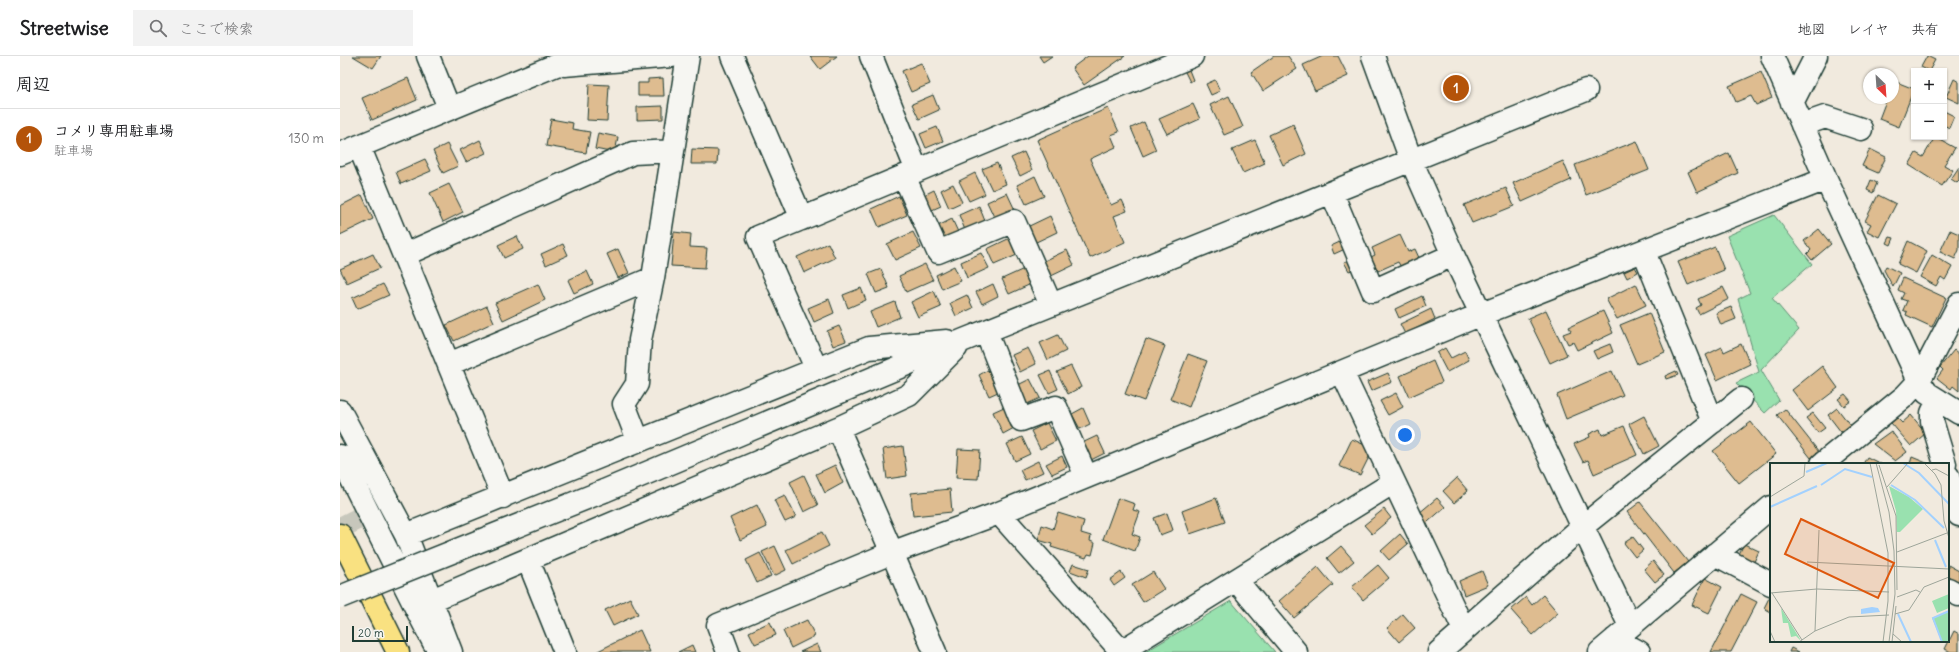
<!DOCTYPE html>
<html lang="ja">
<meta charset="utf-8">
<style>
body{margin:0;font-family:Delius,"Klee One",sans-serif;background:#f2f2f2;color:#202124}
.controls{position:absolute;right:12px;top:12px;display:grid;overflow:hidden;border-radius:0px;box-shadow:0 1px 3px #0004}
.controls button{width:36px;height:36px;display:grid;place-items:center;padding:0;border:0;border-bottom:1px solid #e0e0e0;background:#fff;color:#202124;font:20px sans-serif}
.compass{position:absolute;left:1523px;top:12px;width:36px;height:36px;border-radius:50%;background:#fff;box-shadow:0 1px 3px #0004;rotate:155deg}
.scale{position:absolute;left:12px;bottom:10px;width:56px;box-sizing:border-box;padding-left:4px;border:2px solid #1f3d34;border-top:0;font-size:11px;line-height:14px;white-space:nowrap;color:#1f3d34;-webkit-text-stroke:3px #f6f6f2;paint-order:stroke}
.you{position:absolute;left:1065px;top:379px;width:14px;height:14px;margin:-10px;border:3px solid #fff;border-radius:50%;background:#1a73e8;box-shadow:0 0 0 6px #1a73e833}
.badge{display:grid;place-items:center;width:26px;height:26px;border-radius:50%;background:#b45309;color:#fff;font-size:13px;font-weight:700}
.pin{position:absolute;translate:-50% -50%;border:2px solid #fff;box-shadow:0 1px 4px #0006}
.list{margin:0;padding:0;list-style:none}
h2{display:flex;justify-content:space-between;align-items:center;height:52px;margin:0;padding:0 16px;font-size:17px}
h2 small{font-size:13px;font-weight:400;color:#757577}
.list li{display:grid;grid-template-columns:26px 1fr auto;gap:12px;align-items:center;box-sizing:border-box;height:60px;padding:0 16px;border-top:1px solid #e0e0e0}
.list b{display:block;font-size:15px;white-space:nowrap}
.list p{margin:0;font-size:13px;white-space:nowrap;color:#757577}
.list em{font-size:13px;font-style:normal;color:#757577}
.icon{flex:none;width:22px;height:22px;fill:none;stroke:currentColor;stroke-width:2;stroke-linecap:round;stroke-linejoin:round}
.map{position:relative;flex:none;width:1619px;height:596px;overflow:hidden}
header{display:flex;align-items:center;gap:24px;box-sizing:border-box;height:56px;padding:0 20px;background:#fff;border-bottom:1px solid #e0e0e0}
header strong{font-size:19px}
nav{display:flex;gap:22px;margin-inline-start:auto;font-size:14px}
.search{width:280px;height:36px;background:#f2f2f2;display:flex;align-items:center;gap:10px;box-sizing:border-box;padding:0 14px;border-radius:0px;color:#757577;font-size:15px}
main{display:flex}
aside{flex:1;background:#fff}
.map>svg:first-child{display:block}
.green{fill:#99e1af;stroke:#5c8f72}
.building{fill:#debc90;stroke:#1f3d34}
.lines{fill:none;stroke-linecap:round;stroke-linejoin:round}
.minor-tunnel{stroke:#c7c7bc;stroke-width:22;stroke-dasharray:22 11;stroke-linecap:butt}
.minor-casing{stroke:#1f3d34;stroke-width:25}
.highway-casing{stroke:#1f3d34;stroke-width:25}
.minor{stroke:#f6f6f2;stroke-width:22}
.highway{stroke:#f9e181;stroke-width:22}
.minor-bridge-casing{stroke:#1f3d34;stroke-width:25;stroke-linecap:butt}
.minor-bridge{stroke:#f6f6f2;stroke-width:22}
.inset-river{fill:none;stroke:#a3d1fe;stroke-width:2}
.inset-road{fill:none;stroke:#9da59a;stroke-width:1}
.view{fill:#de580e;fill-opacity:0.15;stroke:#de580e;stroke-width:2}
.inset-edge{fill:none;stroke:#1f3d34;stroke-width:2}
</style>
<header>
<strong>Streetwise</strong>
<div class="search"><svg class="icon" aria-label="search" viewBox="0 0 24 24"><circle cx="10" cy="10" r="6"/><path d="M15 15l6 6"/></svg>ここで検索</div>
<nav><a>地図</a><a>レイヤ</a><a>共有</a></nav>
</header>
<main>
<aside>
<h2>周辺<small></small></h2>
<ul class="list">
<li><span class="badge">1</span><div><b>コメリ専用駐車場</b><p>駐車場</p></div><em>130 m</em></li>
</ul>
</aside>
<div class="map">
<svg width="1619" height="596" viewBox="0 0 1619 596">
<rect width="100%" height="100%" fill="#f1eade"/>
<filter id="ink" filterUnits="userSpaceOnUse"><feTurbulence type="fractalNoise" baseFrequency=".025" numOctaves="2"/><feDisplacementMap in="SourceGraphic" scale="8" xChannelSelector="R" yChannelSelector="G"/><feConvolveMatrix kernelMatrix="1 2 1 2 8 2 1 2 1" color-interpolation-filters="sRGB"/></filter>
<g filter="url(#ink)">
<path class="green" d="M1434 159 1472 208 1432 242 1459 274 1421 314 1439 344 1425 357 1396 327 1419 316 1398 243 1410 237 1387 180Z
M891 545 935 596H805Z"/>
<path class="building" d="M13 0H41L33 12Z
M470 0H497L480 13Z
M699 0H712L703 6Z
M748 0H785L744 29 732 12Z
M934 0H948L957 13 923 35 911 16Z
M983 0H998L1008 20 975 35 963 9Z
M1587 0 1595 4 1589 15 1581 11Z
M581 7 590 28 571 36 562 15Z
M849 14 853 24 850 26 845 16Z
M1421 16 1432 42 1416 49 1411 40 1396 46 1389 30Z
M68 22 77 44 32 64 22 42Z
M323 22 324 40H298V27H308V23Z
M1614 23 1619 26V47L1606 41Z
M875 24 880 35 871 39 866 28Z
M1554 25 1574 33 1559 71 1539 63 1547 42H1553Z
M249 28 269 29 267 65 247 64Z
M593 39 599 54 579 63 572 48Z
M889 40 903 71 884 79 870 49Z
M853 48 860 63 827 78 819 63Z
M323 50V63L297 64V51Z
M768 52 779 76 771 79 776 91 750 103 771 149 782 144 787 155 774 160 785 186 750 202 697 84Z
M1604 55 1614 60 1609 72 1604 69Z
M211 63 233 67 232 73 250 76 246 97 206 90Z
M804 66 816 94 803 100 791 72Z
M953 68 966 98 943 109 929 79Z
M597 71 603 85 586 92 580 78Z
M258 77 278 81 275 97 255 93Z
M1595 81 1615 92 1604 109 1613 114 1602 130 1569 109 1576 97 1583 101Z
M140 84 146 97 126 106 120 94Z
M915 84 925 107 903 117 892 94Z
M1297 85 1309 114 1246 139 1235 109Z
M107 88 118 110 103 117 93 95Z
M352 93 378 94 377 108H351Z
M1530 93 1546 101 1538 117 1522 110Z
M684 96 692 114 680 120 671 102Z
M1389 97 1398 117 1357 136 1348 116Z
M85 103 91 115 61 128 56 116Z
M1223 105 1231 124 1182 146 1173 127Z
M657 107 666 128 652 134 642 113Z
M1619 111V125L1617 127 1611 123Z
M635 117 645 138 629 145 619 125Z
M695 120 704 140 686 148 677 129Z
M1531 124 1537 127 1533 137 1527 134Z
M109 128 123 156 103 166 90 137Z
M613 128 622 146 609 152 601 134Z
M1166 132 1174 150 1132 167 1124 149Z
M594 134 601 150 585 157 578 142Z
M667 137 675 154 655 163 647 146Z
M22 139 33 163 0 179V150Z
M1538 139 1556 148 1539 181 1527 175 1531 168 1525 165Z
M559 140 567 159 539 171 531 153Z
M639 150 645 165 625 174 619 159Z
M710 160 717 176 692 188 685 172Z
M612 163 618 176 600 184 594 172Z
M1479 173 1491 188 1472 204 1467 198 1471 194 1464 185Z
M1610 174 1619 178V194L1615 203 1600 196Z
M334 176 351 178 350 191 367 192 365 212 331 210Z
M573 176 581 192 555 204 547 188Z
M1060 179 1068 196 1075 193 1080 204 1062 213 1058 206 1038 215 1031 201 1035 199 1032 192Z
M177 180 183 193 164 202 158 189Z
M1550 181 1554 182 1551 189 1547 187Z
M670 182 677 199 654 209 647 193Z
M1002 185 1005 193 994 198 991 190Z
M1568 185 1587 195 1576 217 1558 208Z
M488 187 495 202 464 217 457 201Z
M223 188 228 199 206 209 201 198Z
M1375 191 1384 214 1348 229 1338 206Z
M278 193 289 217 278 222 267 198Z
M727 194 734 209 707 222 700 207Z
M641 197 649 212 627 222 621 206Z
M33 198 40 212 7 227 0 213Z
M1592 199 1612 211 1605 224 1601 221 1596 230 1580 221Z
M1009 204 1014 213 1009 215 1004 206Z
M585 208 593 224 566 236 559 220Z
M614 210 621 225 602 233 596 219Z
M1546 210 1560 217 1553 231 1544 214Z
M1295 211 1298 216 1287 222 1284 216Z
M541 213 549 232 536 237 528 218Z
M684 213 691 228 669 238 662 223Z
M247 215 253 228 234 237 228 224Z
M1563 222 1606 242 1592 271 1566 259 1567 256 1563 254 1567 245 1561 243 1564 237 1558 234Z
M43 228 49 239 17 253 12 242Z
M198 228 205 244 163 264 155 247Z
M653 228 658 240 642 248 636 236Z
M1296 228 1306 249 1277 263 1266 243Z
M1383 231 1389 243 1359 258 1356 252 1361 249 1358 243Z
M521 232 526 244 508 252 503 239Z
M594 235 601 251 578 261 571 246Z
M627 239 633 252 616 260 610 247Z
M1082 240 1086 250 1059 262 1055 253Z
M489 243 494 257 474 266 468 252Z
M555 246 560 261 536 271 530 256Z
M147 250 154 266 114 285 106 269Z
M1391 251 1396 263 1381 269 1376 257Z
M1091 253 1095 263 1065 278 1060 268Z
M1206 254 1227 299 1210 307 1188 262Z
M1263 255 1273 277 1237 294 1233 286 1228 288 1223 278 1231 275 1229 271Z
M1309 257 1325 296 1297 308 1280 269Z
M499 270 506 285 493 290 487 275Z
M718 279 726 295 708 304 700 287Z
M806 283 825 290 804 345 785 338Z
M1270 288 1273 296 1257 303 1253 295Z
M1401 288 1410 308 1377 324 1366 299 1382 291 1384 296Z
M688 292 696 308 680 316 672 299Z
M1105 292 1111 302 1125 295 1129 304 1107 316 1097 297Z
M1614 294 1619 298V335L1613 330 1611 333 1597 322 1603 314 1600 311Z
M848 298 867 305 849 351 830 343Z
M1093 305 1102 326 1069 341 1060 320Z
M731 310 741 331 728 338 717 316Z
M1482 310 1498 332 1468 355 1452 334Z
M648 314 658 336 649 340 639 319Z
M710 315 718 333 709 337 700 319Z
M1272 315 1283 339 1226 363 1217 339Z
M1336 315 1338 319 1326 323 1325 320Z
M1048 317 1052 326 1031 335 1027 326Z
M690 323 700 342 687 348 678 329Z
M1056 337 1063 351 1048 359 1040 345Z
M1505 338 1511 345 1504 350 1498 343Z
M664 351 674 372 663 378 653 356Z
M743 352 750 368 740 373 732 358Z
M1497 352 1510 369 1501 376 1488 359Z
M1445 353 1479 396 1471 402 1437 359Z
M1473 357 1485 372 1478 377 1466 362Z
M1571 359 1586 377 1571 390 1551 367 1557 362 1562 367Z
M1304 360 1319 390 1304 398 1289 368Z
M1411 366 1436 398 1399 427 1373 395Z
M707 367 716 385 700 393 691 375Z
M1284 370 1297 399 1254 418 1248 404 1243 406 1234 388 1250 381 1249 378 1260 373 1262 379Z
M1551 375 1567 396 1555 405 1533 388Z
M757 380 765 397 751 404 742 387Z
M682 381 690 398 675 405 667 388Z
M1012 383 1033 393 1020 419 999 410Z
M563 390 567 420 547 423 543 393Z
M618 393 640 394 638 423 616 422Z
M722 400 727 411 712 418 706 408Z
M1527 401 1541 408H1523Z
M1572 401 1589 408H1570Z
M698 405 703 416 685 424 680 414Z
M495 409 503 427 485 437 476 418Z
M464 419 478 449 464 456 450 426Z
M1117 422 1128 435 1114 447 1103 435Z
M610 433 612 456 573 460 571 437Z
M445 439 456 461 445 466 434 444Z
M778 442 795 448 793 454 800 456 792 478 800 481 795 495 763 483Z
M876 442 885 466 850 478 842 455Z
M1097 442 1105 451 1080 473 1072 463Z
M1300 446 1348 506 1334 517 1287 456Z
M417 449 427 471 400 484 390 462Z
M1044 453 1051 462 1032 478 1024 469Z
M718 457 744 465 741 477 751 480 750 485 755 487 752 499 748 498 746 502 711 491 712 488 698 484 702 469 713 473Z
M827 457 833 474 820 479 814 462Z
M482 476 489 490 453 508 446 494Z
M1060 478 1068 488 1049 504 1041 495Z
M1293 481 1303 494 1295 501 1284 487Z
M1404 488 1419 495 1413 508 1398 500Z
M435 490 446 514 434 520 422 496Z
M1001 490 1014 505 999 517 987 502Z
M420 497 431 520 417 527 406 504Z
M1313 505 1324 519 1315 526 1304 513Z
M733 508 749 513 746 521 730 515Z
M1038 509 1049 522 1023 544 1012 531Z
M1608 509 1619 515V526L1608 520Z
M978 511 993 529 954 562 939 545Z
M1142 515 1148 529 1124 539 1119 525Z
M781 516 785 522 774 530 770 524Z
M813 516 824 533 803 546 792 529Z
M1365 522 1382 531 1369 557 1352 549Z
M1401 538 1417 546 1391 596H1371Z
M1431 538V556L1424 552Z
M1203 539 1218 557 1193 579 1171 554 1186 541 1192 549Z
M290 542 298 558 273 570 265 554Z
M1063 558 1075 572 1059 586 1047 572Z
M467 564 475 580 451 592 443 575Z
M430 566 436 579 415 588 409 576Z
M300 574 310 596H256Z
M1614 575 1619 578V596H1611L1605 593Z
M477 588 481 596H460Z
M352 589 355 596H338Z
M1451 592 1459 596H1449Z"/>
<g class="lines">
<path class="minor-tunnel" d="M0 472 28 458"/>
<g class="minor-casing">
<path id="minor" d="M88 0 109 52
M392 0 462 163
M531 0 577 115
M1033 0 1071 104 1113 199 1290 570
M1432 0 1486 123 1579 325 1587 337 1619 357
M224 9 332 0
M1452 47 1476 0
M1462 69 1485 61 1521 73
M19 90 163 441
M0 98 238 0
M564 120 598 196 674 165 711 249
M992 137 1033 235 1113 199
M1304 196 1373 366
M64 199 293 97 333 95
M646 276 681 364 716 351 746 420
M109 308 313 222
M476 312 418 181 852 0
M1002 316 1124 574
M1598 344 1592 357V365L1605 408
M0 355 66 479 111 596
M498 372 595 596
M298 384 284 348 297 328 300 284 313 222 348 0
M0 400 79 558 94 587 101 592
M1482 408 1565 340 1579 325 1619 248
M1608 420 1619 459
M264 435 624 284 1246 34
M659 457 782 596
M66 479 529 292 607 285
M1375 498 1431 528
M188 504 225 596
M896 524 956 596
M1608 533 1619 539
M92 544 498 372 569 339 616 292
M1275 583 1299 596
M388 596 378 569 551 497 659 457 1142 258 1486 123
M780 596 1054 426
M1099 596 1242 471 1401 343
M1260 596 1431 451"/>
</g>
<g class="highway-casing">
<path id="highway" d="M0 479 58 596"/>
</g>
<use href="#minor" class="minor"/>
<use href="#highway" class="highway"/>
<g class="minor-bridge-casing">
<path id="minor-bridge" d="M0 541 264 435"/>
</g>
<use href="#minor-bridge" class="minor-bridge"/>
</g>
</g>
<g transform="translate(1430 407)">
<rect width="179" height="179" fill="#f1eade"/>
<path d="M119 23 139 34 153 46 130 69H127L126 48ZM179 131V145L167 150 162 138ZM11 145 30 176V177L26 173 21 174 18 160H13ZM179 148V179H172L162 155Z" fill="#99e1af"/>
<path d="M102 144 108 145 110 149 91 151V146Z" fill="#a3d1fe"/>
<path class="inset-river" d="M133 0 149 10 179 41M36 9 57 0M51 22 75 6 102 14M121 22 145 37 174 65M0 44 47 23M165 77 176 104M128 151 141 179M172 179 163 155 179 148"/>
<path class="inset-road" d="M100 0 118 90V138L113 179M106 0 119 49 124 88 125 131 119 179M154 0 165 11 171 22 174 58 179 75M109 2 126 53 127 127M162 7 166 6 179 13M117 24 138 0M0 34 34 13 35 0M127 89 177 70M37 99 179 106M0 130 47 126 119 129M2 130 32 177M127 134 146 127 150 129M125 151 139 147 154 124 179 114M0 168 5 179M45 168 49 67M123 171 132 179M29 179 45 168 79 154 119 152M122 179 126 143"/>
<path class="view" d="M31 56 124 100 108 135 15 91Z"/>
<rect width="179" height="179" class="inset-edge"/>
</g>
</svg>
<div class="controls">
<button>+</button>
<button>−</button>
</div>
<svg class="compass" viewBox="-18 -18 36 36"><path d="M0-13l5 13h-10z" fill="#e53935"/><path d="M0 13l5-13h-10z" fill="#757577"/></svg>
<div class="scale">20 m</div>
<div class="you"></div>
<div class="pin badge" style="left:1116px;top:32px">1</div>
</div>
</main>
